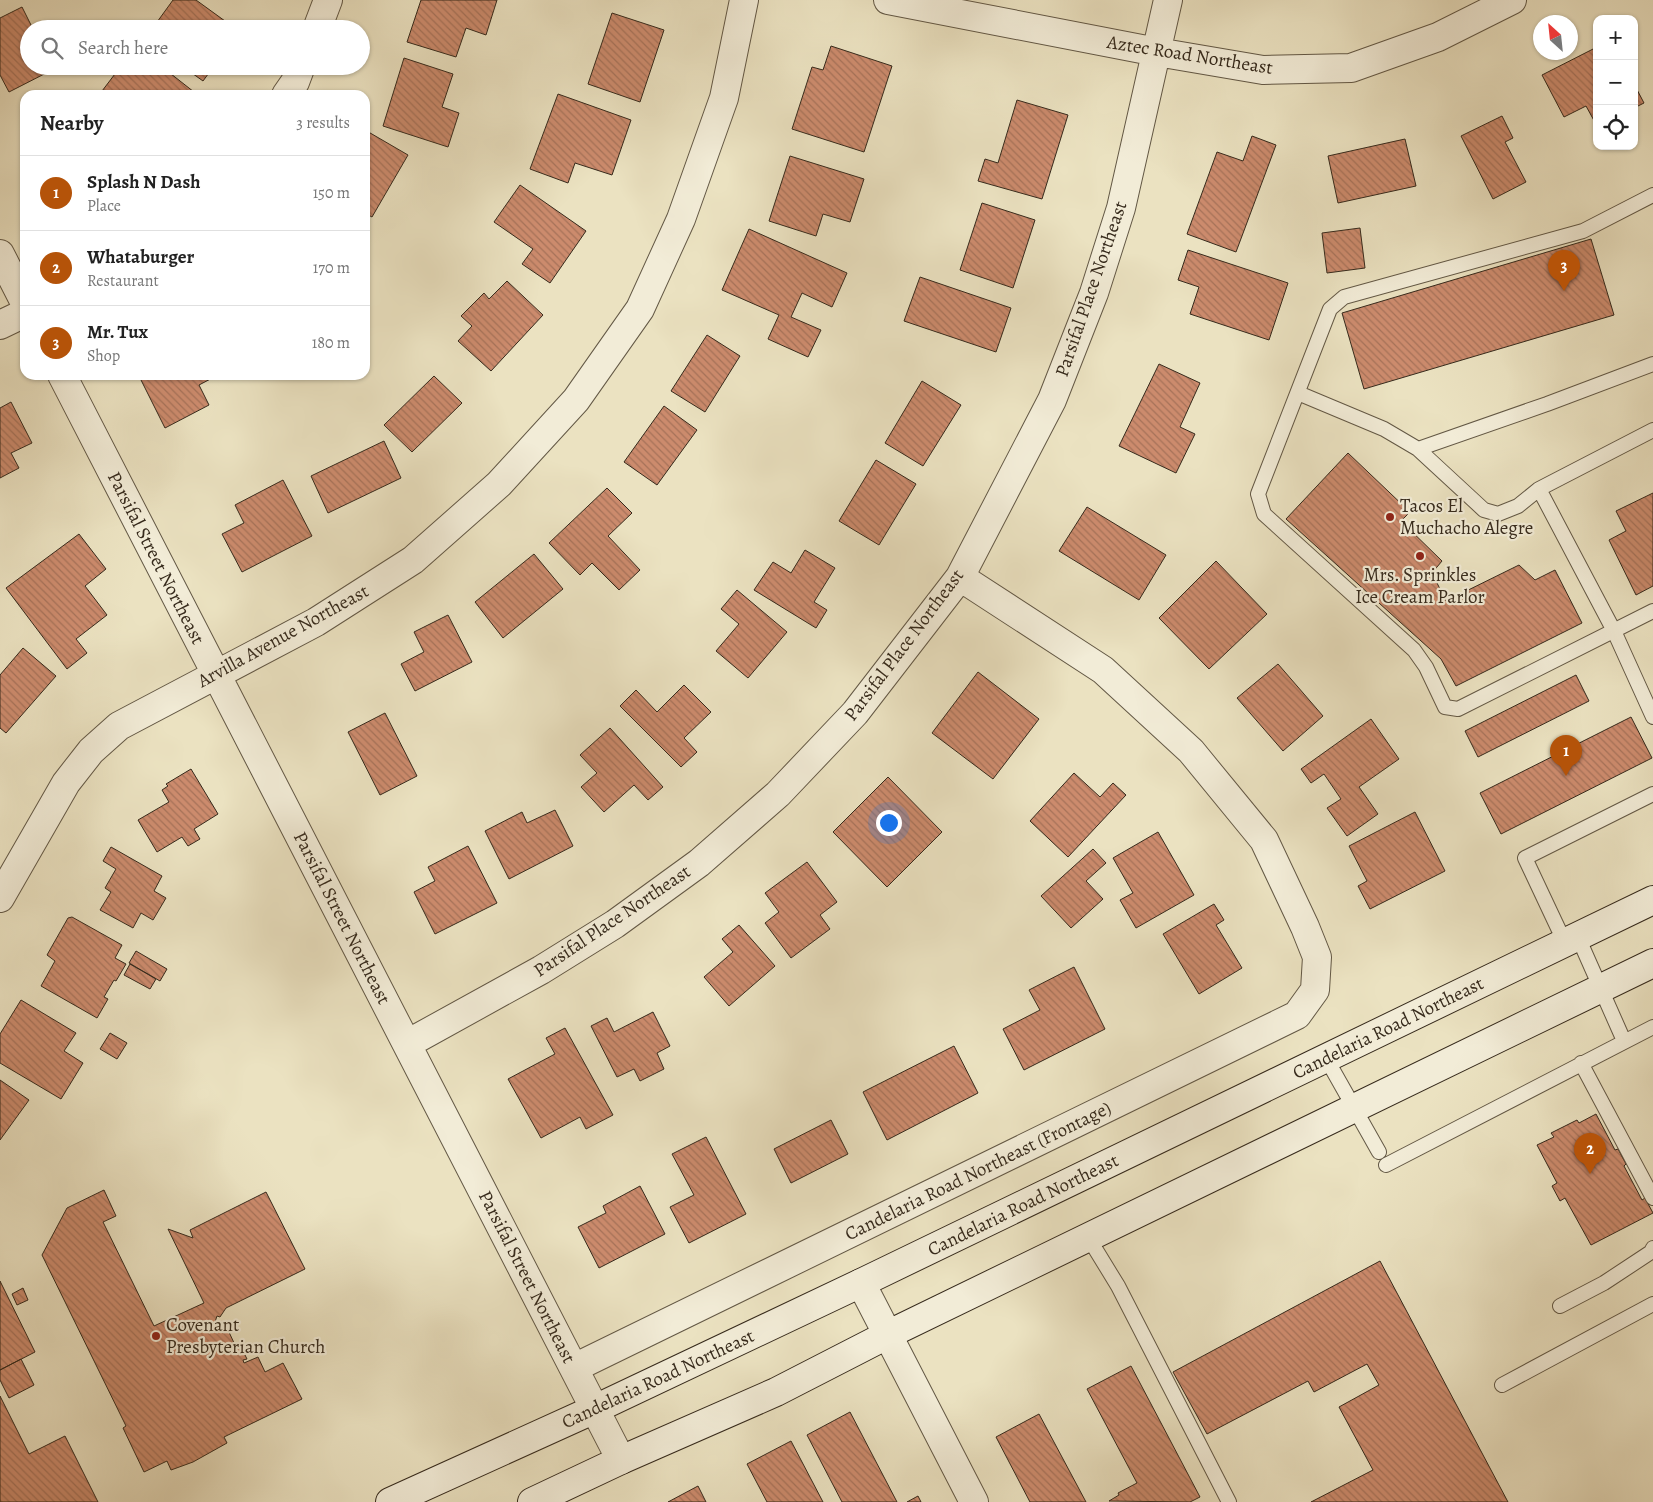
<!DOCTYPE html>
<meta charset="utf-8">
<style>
body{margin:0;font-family:Alegreya,serif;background:#f6f6f6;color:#222}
.controls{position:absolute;right:15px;top:15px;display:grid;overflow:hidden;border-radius:10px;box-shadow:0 1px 4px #0004}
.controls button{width:45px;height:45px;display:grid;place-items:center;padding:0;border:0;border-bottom:1px solid #e0e0e0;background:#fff;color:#222;font:25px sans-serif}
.compass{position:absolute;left:1533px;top:15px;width:45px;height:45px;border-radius:50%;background:#fff;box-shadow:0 1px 4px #0004;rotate:333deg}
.you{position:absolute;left:888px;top:822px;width:18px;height:18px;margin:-12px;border:4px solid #fff;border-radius:50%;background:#1a73e8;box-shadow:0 0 0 8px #1a73e833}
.badge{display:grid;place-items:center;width:32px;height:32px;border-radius:50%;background:#b45309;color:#fff;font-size:16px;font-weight:700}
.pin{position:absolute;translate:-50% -41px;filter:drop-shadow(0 1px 2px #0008)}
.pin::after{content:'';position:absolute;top:26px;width:18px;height:15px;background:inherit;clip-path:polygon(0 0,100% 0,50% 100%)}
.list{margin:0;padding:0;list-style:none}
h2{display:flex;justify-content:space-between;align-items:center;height:65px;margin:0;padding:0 20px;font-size:21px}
h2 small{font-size:16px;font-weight:400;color:#767676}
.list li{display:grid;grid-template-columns:32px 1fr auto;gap:15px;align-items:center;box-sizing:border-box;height:75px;padding:0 20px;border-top:1px solid #e0e0e0}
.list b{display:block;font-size:19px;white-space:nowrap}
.list p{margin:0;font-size:16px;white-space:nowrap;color:#767676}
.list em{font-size:16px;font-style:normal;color:#767676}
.icon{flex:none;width:28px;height:28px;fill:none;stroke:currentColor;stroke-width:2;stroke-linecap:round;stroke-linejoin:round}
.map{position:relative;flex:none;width:1653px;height:1502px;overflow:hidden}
.search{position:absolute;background:#fff;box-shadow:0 1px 4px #0004;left:20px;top:20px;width:350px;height:55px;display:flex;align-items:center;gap:12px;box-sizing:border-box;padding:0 18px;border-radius:28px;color:#767676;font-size:19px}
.panel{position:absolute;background:#fff;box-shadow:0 1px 4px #0004;left:20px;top:90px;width:350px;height:290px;border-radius:15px}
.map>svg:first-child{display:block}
.building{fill:url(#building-back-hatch);stroke:#362a1c}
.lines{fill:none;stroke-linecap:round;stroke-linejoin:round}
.lane-casing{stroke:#635845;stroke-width:16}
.street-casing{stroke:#635845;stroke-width:30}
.secondary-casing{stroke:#362a1c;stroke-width:30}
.lane{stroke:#f2ecd7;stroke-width:14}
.street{stroke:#f2ecd7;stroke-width:28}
.secondary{stroke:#f2ecd7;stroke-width:28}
.poi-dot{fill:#8f2418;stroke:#f2ecd7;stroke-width:2}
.labels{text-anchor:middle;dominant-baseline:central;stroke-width:4.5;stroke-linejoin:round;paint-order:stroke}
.street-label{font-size:19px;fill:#362a1c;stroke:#f2ecd7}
.poi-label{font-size:19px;fill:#362a1c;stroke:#f2ecd7;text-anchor:start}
</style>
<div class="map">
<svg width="1653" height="1502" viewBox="0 0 1653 1502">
<defs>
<pattern id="building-back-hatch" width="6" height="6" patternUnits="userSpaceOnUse" patternTransform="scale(1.25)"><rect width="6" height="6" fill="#cc8b6d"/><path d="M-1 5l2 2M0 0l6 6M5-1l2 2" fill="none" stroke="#a67259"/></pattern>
</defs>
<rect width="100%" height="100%" fill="#ebe2c1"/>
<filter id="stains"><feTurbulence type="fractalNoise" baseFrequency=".004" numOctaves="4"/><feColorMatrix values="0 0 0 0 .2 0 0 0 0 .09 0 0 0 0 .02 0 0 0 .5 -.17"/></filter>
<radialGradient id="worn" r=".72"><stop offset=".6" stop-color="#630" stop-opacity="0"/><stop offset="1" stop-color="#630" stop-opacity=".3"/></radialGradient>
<path class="building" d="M173 0H196L236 29H152Z
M421 0H497L486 35 466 28 456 57 407 42Z
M22 7 33 29H29V66H52L54 69 9 92 0 75V18Z
M612 13 664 30 640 102 588 84Z
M831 46 892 66 864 152 792 129 812 67 823 70Z
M1597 47V126L1586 106 1564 117 1542 75Z
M404 58 453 74 442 107 459 113 448 147 383 126Z
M121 66H161L194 92 192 95H99Z
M182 66H214L203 81Z
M1634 84 1644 103 1634 108Z
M558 94 631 120 612 175 575 163 568 183 530 169Z
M1017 100 1068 115 1042 199 978 181 985 159 998 163Z
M1502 116 1513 138 1505 142 1526 182 1493 199 1461 136Z
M365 130 408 155 372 217 365 213Z
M1252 136 1276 145 1236 252 1187 234 1217 152 1243 161Z
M1405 139 1416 186 1338 203 1328 156Z
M25 151V163L21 154Z
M790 156 864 179 850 222 823 214 816 236 769 221Z
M520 185 586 231 550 283 522 264 533 249 494 222Z
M982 203 1035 220 1013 288 960 270Z
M1360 228 1365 268 1327 273 1322 233Z
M749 229 847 273 832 307 802 293 791 317 821 330 808 357 768 339 779 315 722 290Z
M1591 239 1614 315 1364 389 1342 313Z
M1188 250 1288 283 1269 340 1190 314 1199 287 1178 280Z
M920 277 1011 308 996 352 904 321Z
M507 281 543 315 491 371 458 341 472 326 461 316 484 293 489 299Z
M707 335 740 356 705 412 671 391Z
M1159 364 1200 383 1180 427 1195 434 1176 473 1119 446Z
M146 375H218L199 385 209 405 165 428 140 378Z
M434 376 462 403 412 452 384 425Z
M922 381 961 405 923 466 885 443Z
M11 402 32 443 11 453 19 468 0 478V408Z
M664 406 697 430 657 485 624 462Z
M384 441 401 478 328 513 311 476Z
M1348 453 1410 512 1401 521 1442 561 1432 573 1446 601 1519 565 1535 580 1555 570 1582 623 1456 686 1441 659 1286 519Z
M876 460 916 484 879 545 839 521Z
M283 480 312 536 242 572 222 534 244 523 235 505Z
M607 488 632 513 608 536 640 570 619 590 592 563 580 575 549 543Z
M1653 493V586L1636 595 1609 540 1626 531 1616 511Z
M1087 507 1166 555 1139 600 1059 551Z
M79 534 106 569 85 586 107 615 76 639 87 653 67 669 6 588Z
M805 550 835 568 814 602 827 610 816 628 754 590 773 562 791 573Z
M534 554 563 589 503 638 475 602Z
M1216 561 1267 614 1209 669 1159 618Z
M737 590 787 632 748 678 716 651 739 624 721 609Z
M448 615 472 662 415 691 401 664 424 652 414 632Z
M23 648 56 676 6 733 0 728V675Z
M1278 664 1323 716 1283 751 1237 698Z
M978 672 1039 719 993 779 932 733Z
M1576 675 1589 701 1478 757 1465 731Z
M684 685 711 712 684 738 697 752 681 767 620 706 636 690 657 712Z
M385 713 417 776 380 795 348 732Z
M1631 717 1652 758 1501 834 1480 793Z
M1371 719 1399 759 1359 787 1378 814 1347 836 1327 808 1341 799 1324 774 1311 783 1301 769Z
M610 728 663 787 648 800 634 785 604 812 581 787 597 773 580 755Z
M191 769 218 814 194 829 200 839 188 846 182 837 157 852 138 820 169 802 162 790 168 786 166 784Z
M1074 773 1100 797 1113 783 1126 795 1068 857 1030 821Z
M888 777 942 832 887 887 833 832Z
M555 810 573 846 509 879 485 831 522 812 527 823Z
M1415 812 1445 871 1370 909 1358 886 1367 881 1349 846Z
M1158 832 1194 895 1136 928 1120 900 1133 893 1113 858Z
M468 846 497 903 435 934 414 892 435 881 428 867Z
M111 847 162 876 154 891 166 898 153 920 141 913 133 928 100 910 111 892 105 888 116 869 103 861Z
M1093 849 1106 863 1086 881 1103 899 1071 928 1041 896Z
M807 862 837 902 820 915 830 929 791 958 765 923 779 912 765 893Z
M1214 904 1224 920 1216 925 1242 968 1199 994 1163 934Z
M72 917 122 945 115 958 126 964 116 981 114 980 104 997 108 999 97 1018 41 986 55 961 47 955 68 918Z
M739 925 775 966 729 1006 704 977 733 952 722 939Z
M136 951 167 969 160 981 129 963Z
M130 964 156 979 150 989 124 975Z
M1074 967 1105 1029 1024 1070 1003 1029 1040 1010 1029 990Z
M21 1000 76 1033 64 1051 83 1063 61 1099 0 1063V1034Z
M653 1012 670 1046 657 1053 664 1069 640 1081 634 1069 617 1077 591 1026 607 1018 614 1032Z
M565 1028 613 1115 586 1129 580 1117 541 1138 508 1079 555 1054 546 1038Z
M110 1033 127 1043 117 1059 100 1049Z
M954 1046 978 1093 887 1140 863 1092Z
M0 1080 29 1100 0 1140Z
M1596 1114 1615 1150 1618 1149 1626 1164 1624 1166 1642 1200 1645 1198 1653 1213 1591 1245 1565 1198 1560 1201 1552 1186 1557 1183 1537 1145 1554 1137 1551 1133 1577 1120 1579 1123Z
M831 1120 848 1154 791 1183 774 1149Z
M706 1137 746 1214 689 1243 670 1207 694 1195 672 1154Z
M640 1186 665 1234 599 1268 578 1227 606 1213 603 1206Z
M104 1190 116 1216 103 1222 154 1326 204 1303 168 1229 193 1238 190 1230 266 1192 305 1269 226 1308 220 1317 217 1316 214 1325 228 1330 235 1345 239 1343 247 1359 243 1360 244 1363 258 1357 265 1372 283 1363 302 1399 224 1437 227 1443 193 1462 171 1470 167 1461 144 1472 123 1428 126 1426 42 1255 67 1208Z
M1380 1261 1508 1502H1311L1373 1470 1339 1407 1379 1385 1367 1364 1314 1392 1308 1381 1207 1434 1173 1372Z
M0 1281 35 1352 0 1370Z
M23 1288 28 1300 17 1305 12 1294Z
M21 1359 34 1385 9 1398 0 1380V1370Z
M1131 1366 1200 1497 1190 1502 1109 1501 1119 1495 1118 1493 1137 1483 1087 1389Z
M0 1396 29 1454 65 1436 98 1502H0Z
M850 1412 897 1502H842L807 1435Z
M1039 1414 1086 1502H1030L996 1437Z
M791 1441 823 1502H767L747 1464Z
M698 1486 706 1502H668Z
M918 1496 921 1502H907Z"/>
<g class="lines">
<g class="lane-casing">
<path id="lane" d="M1653 195 1583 231 1344 297 1330 309 1258 494 1264 514 1414 650 1426 667 1445 707 1458 709 1653 611
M1298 393 1384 429 1418 449 1484 510 1498 514 1518 506 1539 489 1653 430
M1418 449 1547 404 1653 364
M1539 489 1614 631 1653 717
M1578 937 1624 1041
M1565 943 1525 858 1653 794
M1326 1058 1379 1152
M1581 1063 1653 1198
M1386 1165 1653 1027
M1088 1237 1118 1286 1229 1502
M1560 1306 1604 1283 1651 1252 1653 1248
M1502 1385 1653 1304"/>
</g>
<g class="street-casing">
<path id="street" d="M888 0 1157 52 1263 70 1351 68 1438 37 1512 0
M317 29 328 0
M286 95 295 82 301 66
M0 254 25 303
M0 325 25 313
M62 375 621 1460
M0 898 66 783 91 751 119 726 316 622 413 560 499 484 576 400 640 309 681 219 724 98 744 0
M407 1044 541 970 615 924 699 863 778 794 855 713 960 577 1052 400 1094 293 1121 208 1168 0
M861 1283 974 1502
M574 1368 1297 1015 1315 990 1317 957 1305 927 1264 840 1191 751 1103 670 960 577"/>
</g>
<g class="secondary-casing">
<path id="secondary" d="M390 1502 595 1409 861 1283 1653 900
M532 1502 621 1460 776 1392 887 1335 1653 963"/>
</g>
<use href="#lane" class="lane"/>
<use href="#street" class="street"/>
<use href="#secondary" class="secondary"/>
</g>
<g class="poi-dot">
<circle cx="1390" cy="517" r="5"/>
<circle cx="1420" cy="556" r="5"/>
<circle cx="156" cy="1336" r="5"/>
</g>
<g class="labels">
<g class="street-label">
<text transform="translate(1190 55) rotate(9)">Aztec Road Northeast</text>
<text transform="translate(1091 289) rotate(-71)">Parsifal Place Northeast</text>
<text transform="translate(156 558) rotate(63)">Parsifal Street Northeast</text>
<text transform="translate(283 636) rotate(-29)">Arvilla Avenue Northeast</text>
<text transform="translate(904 645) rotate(-53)">Parsifal Place Northeast</text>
<text transform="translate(342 918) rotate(63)">Parsifal Street Northeast</text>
<text transform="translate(612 921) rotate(-34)">Parsifal Place Northeast</text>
<text transform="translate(1388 1028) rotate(-26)">Candelaria Road Northeast</text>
<text transform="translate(978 1171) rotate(-26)">Candelaria Road Northeast (Frontage)</text>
<text transform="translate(1023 1205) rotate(-26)">Candelaria Road Northeast</text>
<text transform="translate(527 1277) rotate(63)">Parsifal Street Northeast</text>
<text transform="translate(658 1379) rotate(-25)">Candelaria Road Northeast</text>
</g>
<g class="poi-label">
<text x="1400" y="506">Tacos El<tspan x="1400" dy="22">Muchacho Alegre</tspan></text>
<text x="1420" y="575" text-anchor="middle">Mrs. Sprinkles<tspan x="1420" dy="22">Ice Cream Parlor</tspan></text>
<text x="166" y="1325">Covenant<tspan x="166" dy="22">Presbyterian Church</tspan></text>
</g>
</g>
<rect width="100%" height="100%" filter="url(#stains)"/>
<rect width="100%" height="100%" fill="url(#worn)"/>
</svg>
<div class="controls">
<button>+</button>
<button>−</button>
<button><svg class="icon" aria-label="locate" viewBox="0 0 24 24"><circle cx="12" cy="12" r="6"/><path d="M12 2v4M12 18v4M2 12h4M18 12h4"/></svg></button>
</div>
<svg class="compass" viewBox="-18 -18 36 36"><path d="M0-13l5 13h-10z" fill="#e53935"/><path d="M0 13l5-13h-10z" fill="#767676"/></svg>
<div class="you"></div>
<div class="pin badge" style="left:1566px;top:776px">1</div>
<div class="pin badge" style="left:1590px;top:1174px">2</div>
<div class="pin badge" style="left:1564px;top:291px">3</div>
<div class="search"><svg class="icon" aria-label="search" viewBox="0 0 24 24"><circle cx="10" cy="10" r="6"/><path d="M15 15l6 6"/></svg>Search here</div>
<section class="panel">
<h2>Nearby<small>3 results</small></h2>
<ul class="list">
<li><span class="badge">1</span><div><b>Splash N Dash</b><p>Place</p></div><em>150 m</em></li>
<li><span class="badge">2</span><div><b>Whataburger</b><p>Restaurant</p></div><em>170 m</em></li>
<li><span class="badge">3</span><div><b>Mr. Tux</b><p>Shop</p></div><em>180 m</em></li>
</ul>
</section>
</div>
